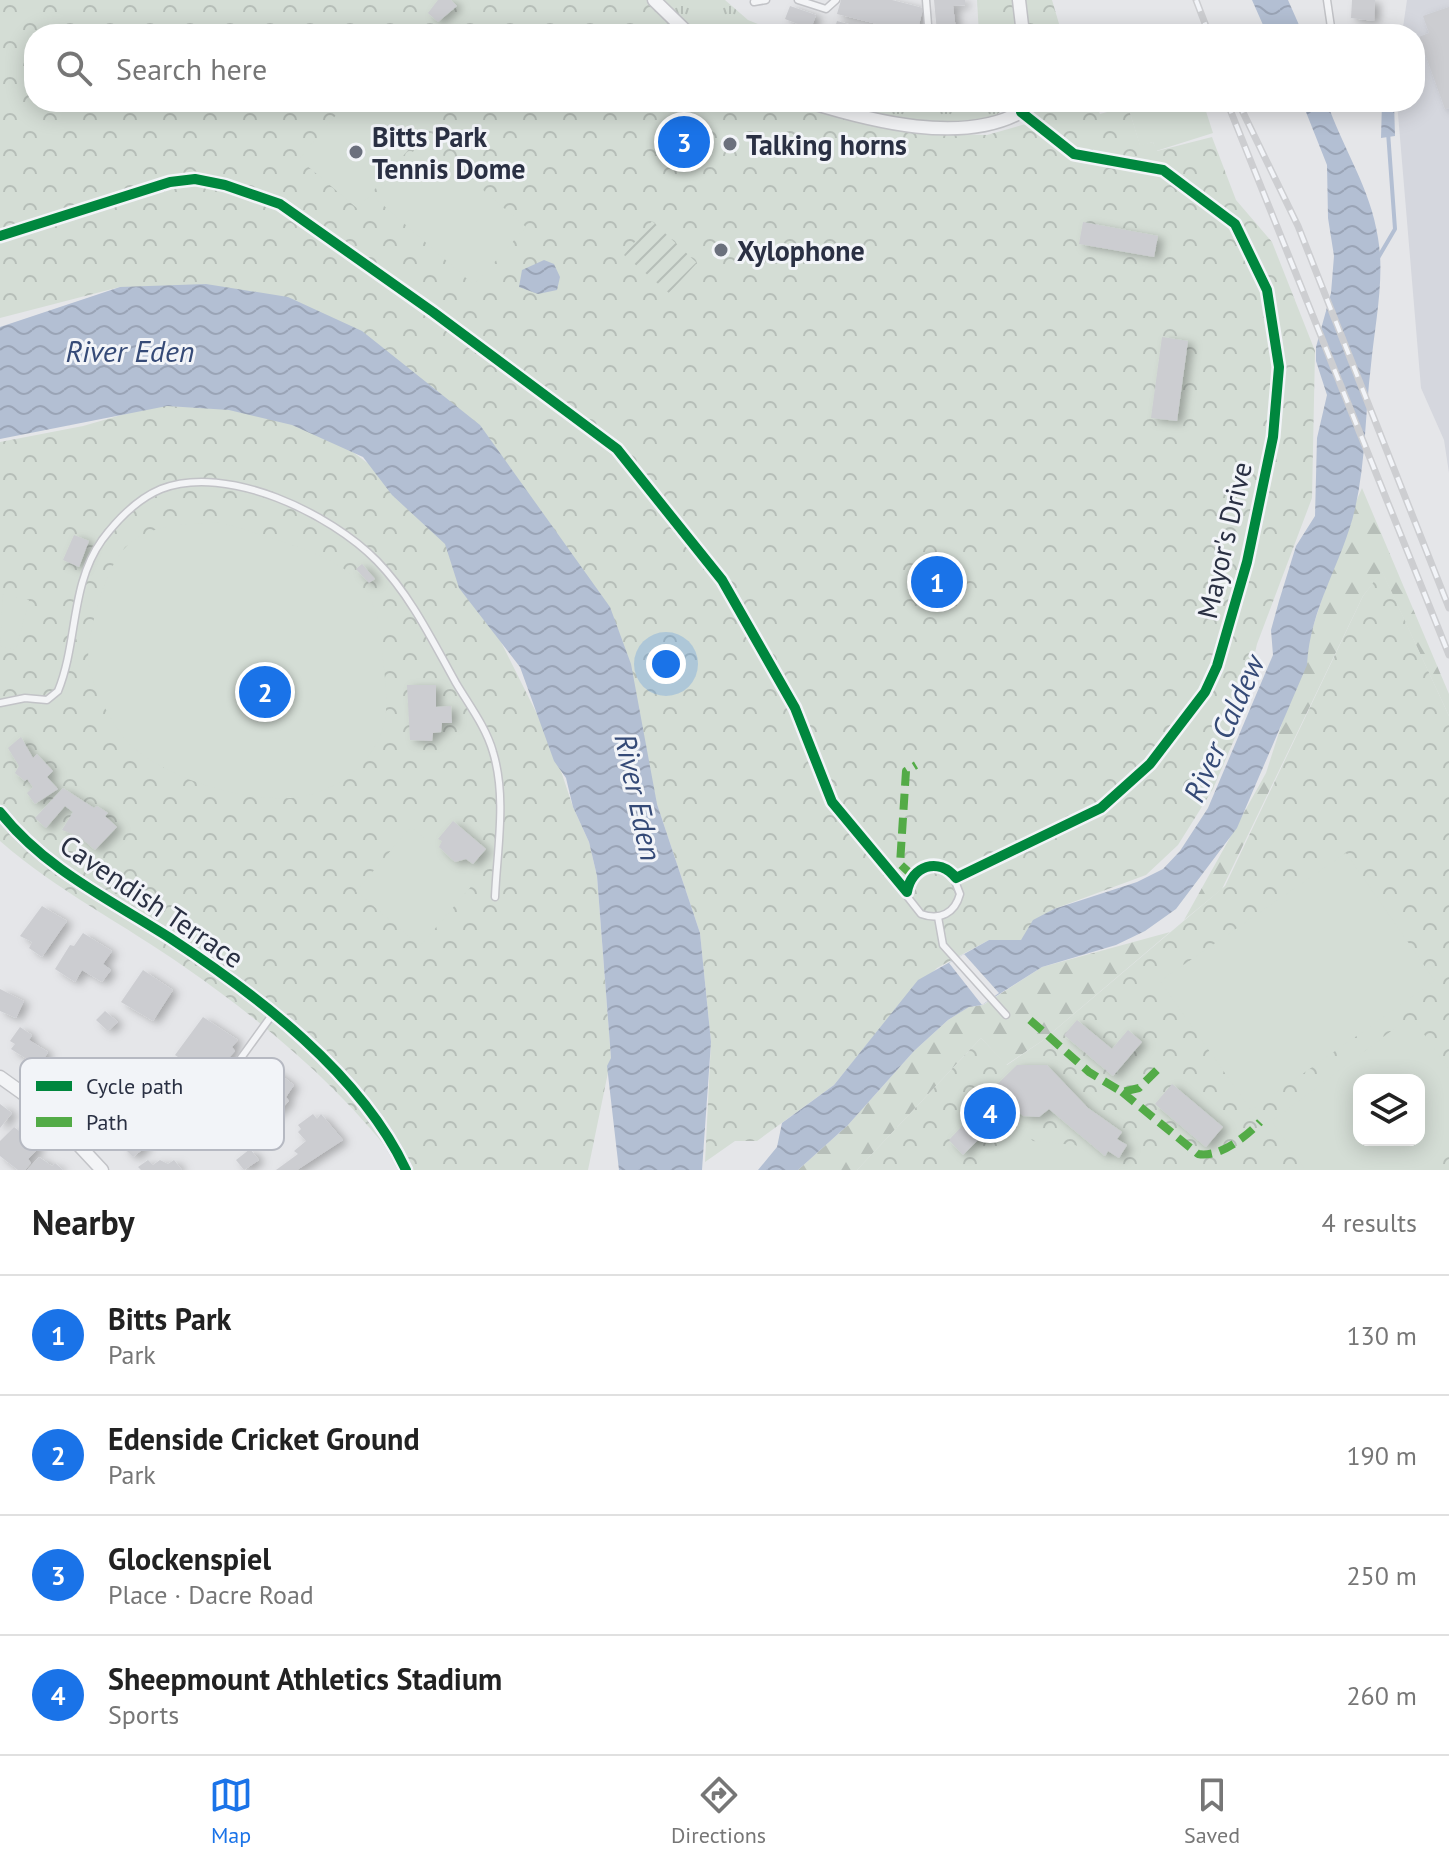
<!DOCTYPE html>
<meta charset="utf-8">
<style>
body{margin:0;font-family:"PT Sans",sans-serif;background:#f6f6f6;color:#222}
.controls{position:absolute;right:24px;bottom:24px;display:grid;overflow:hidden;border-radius:16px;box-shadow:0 4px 20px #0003}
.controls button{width:72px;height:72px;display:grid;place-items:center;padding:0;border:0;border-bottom:2px solid #e0e0e0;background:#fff;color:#222;font:40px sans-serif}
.you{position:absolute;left:666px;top:664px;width:28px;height:28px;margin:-20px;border:6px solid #fff;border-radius:50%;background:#1a73e8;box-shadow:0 0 0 12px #1a73e833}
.badge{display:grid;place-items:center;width:52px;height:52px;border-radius:50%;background:#1a73e8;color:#fff;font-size:26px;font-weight:700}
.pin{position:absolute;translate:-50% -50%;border:4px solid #fff;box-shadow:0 2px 8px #0006}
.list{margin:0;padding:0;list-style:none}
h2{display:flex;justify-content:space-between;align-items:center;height:104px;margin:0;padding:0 32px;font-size:34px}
h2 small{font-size:26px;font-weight:400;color:#767676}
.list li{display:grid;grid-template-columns:52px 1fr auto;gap:24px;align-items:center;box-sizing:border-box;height:120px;padding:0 32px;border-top:2px solid #e0e0e0}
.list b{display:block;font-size:30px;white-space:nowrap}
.list p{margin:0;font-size:26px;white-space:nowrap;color:#767676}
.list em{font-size:26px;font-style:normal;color:#767676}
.icon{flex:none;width:44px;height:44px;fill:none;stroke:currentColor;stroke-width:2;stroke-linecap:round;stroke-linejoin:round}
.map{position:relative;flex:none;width:1449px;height:1170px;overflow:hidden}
.search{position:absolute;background:#fff;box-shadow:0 4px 20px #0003;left:24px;right:24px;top:24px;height:88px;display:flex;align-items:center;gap:20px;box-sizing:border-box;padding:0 28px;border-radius:32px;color:#767676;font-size:30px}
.sheet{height:584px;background:#fff}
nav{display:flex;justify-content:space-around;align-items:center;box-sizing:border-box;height:112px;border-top:2px solid #e0e0e0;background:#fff;font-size:22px;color:#767676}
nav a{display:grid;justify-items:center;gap:4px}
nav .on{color:#1a73e8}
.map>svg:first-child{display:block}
.built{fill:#d5d7de}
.grass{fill:url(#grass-tufts)}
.forest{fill:url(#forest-firs)}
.park{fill:url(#park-crowns);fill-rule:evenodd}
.garden{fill:url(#garden-furrows)}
.pitch{fill:#d4ddd5;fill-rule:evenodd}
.water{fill:url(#water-waves)}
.pier{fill:#e5e6e9}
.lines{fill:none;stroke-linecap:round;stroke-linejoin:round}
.stream{stroke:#b3bfd3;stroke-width:4}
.building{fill:#cccdd1;filter:url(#shadow)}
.lane-casing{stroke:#c2c3c7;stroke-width:9}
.street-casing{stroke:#c2c3c7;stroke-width:15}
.lane{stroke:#f3f4f6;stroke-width:6}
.street{stroke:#f3f4f6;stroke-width:12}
.rail-casing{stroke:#cdced1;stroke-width:7}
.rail{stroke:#f2f4f8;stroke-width:4;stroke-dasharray:12;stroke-linecap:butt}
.quiet{stroke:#53ab47;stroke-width:8;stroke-dasharray:16 8;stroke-linecap:butt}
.cycleway-casing{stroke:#f2f4f8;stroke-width:15}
.cycleway{stroke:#00873e;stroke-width:10}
.poi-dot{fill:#6b707d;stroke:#f2f4f8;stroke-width:3}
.labels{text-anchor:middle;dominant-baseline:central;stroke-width:6;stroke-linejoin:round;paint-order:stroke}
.poi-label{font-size:28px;font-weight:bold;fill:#2a3043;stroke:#f2f4f8;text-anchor:start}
.street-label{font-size:28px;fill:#2a3043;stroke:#f2f4f8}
.water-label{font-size:30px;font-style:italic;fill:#354a77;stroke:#f2f4f8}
.key{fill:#f2f4f8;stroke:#b6b9c2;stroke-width:2}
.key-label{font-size:22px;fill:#2a3043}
</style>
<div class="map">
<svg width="1449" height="1170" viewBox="0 0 1449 1170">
<defs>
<pattern id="grass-tufts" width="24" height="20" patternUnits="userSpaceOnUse" patternTransform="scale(2)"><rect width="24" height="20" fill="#d4ddd5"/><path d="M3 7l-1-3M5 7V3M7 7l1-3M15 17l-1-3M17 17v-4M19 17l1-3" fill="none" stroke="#b6beb8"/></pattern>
<pattern id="forest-firs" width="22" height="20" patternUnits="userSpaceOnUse" patternTransform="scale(2)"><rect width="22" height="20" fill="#d4ddd5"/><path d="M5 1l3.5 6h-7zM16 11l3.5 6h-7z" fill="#b6beb8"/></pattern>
<pattern id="park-crowns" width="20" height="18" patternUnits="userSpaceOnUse" patternTransform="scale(2)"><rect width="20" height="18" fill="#d4ddd5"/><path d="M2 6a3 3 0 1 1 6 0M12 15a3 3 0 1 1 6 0" fill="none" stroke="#b6beb8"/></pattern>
<pattern id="garden-furrows" width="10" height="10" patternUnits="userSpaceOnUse" patternTransform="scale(2)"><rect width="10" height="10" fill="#d4ddd5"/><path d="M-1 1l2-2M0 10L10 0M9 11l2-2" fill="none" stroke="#b6beb8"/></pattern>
<pattern id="water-waves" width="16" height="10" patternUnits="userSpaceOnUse" patternTransform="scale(2)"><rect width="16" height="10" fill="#b3bfd3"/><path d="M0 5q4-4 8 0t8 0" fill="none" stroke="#9aa4b6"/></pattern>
<filter id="shadow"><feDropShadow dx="5.5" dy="3" stdDeviation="4" flood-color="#0004"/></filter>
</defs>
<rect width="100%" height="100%" fill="#e5e6e9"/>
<path class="built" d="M1407 0H1449V473L1444 440 1421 388 1397 102H1415V34H1402Z"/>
<path class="grass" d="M661 0H725L748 20 782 34H698Z
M977 0H998L1000 34H979Z
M834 102H1012C1003 110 993 119 981 123 952 132 865 111 834 102Z"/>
<path class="forest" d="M1362 488 1449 694V716L1382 572 1363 596 1222 889 1184 920 1266 773 1346 524Z
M1170 932 1042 1041 1006 1065 981 1038 857 1170H798L848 1125 914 1051 948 1020 969 1007 983 1005 1042 967Z"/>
<path class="park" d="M0 0H647L682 34H34V102H796L944 134 987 135 1029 123 1023 102H1095L1100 114 1128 106 1140 145 1153 142 1157 151 1212 137 1236 200 1272 242 1315 351 1312 498 1257 644 1237 733 1213 789 1178 845 1146 875 1054 909 1021 940H989L937 968 890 1016 834 1085 757 1141H735L705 1162 711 1042 700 933 657 804 609 606 120 287 0 318Z
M987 0H1052L1062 34H1000Z
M156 405 279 412 333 437 398 486 438 531 482 604 552 744 573 807 589 842 597 876 611 1058 588 1170H404C344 1090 268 1025 186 968 124 924 57 891 0 841V442L83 426Z
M1382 571 1449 716V1170H857L981 1038 1007 1065 1042 1041 1225 886 1363 596ZM1359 1080H1419V1140H1359Z"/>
<path class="garden" d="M652 221 697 263 669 293 624 255Z"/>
<path class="pitch" d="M347 102H449L358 209 299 159Z
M1139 102H1203L1213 133 1156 151 1153 142 1140 146 1128 106Z
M424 139 526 227 474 285 374 197Z
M220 522C256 534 335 553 358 581 380 607 380 627 383 660 385 678 388 702 385 720 378 760 338 791 300 797 251 804 172 781 134 748 114 730 97 695 90 670 84 650 94 618 100 598 107 576 117 550 137 538 162 523 192 524 220 522Z
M3 594 29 600 16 650 0 646Z
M411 827 475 882 420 946 356 891Z
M1346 853 1435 981 1251 1110 1160 981Z
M1411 1016 1449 1069V1150L1420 1170H1305L1272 1121ZM1359 1080H1419V1140H1359Z
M1018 1126 1033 1141 1075 1145 1103 1158 1116 1170H975Z"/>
<path class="water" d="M1252 0H1288L1303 34H1267Z
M1302 102H1327C1342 147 1371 189 1378 238 1385 278 1375 324 1371 365 1365 413 1366 461 1355 509 1342 564 1310 607 1307 665L1237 828 1176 909 1145 931 1116 945 1042 967 982 1005 969 1007 948 1020 914 1051 848 1125 798 1170H758L777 1147 782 1123 834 1085 918 980 989 940H1021L1033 920 1054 909 1137 882 1163 869 1180 851 1208 808 1273 655 1271 630 1279 601 1296 546 1315 516 1317 438 1327 395 1316 361V347L1331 293 1334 256 1328 218 1327 165Z
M1382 102H1394L1395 136 1381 138Z
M544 260 554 264 560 277 557 290 538 294 519 287 522 270Z
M206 284 288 297 362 331 480 425 610 607 631 664 657 804 700 933 711 1042 702 1170H619L607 1066 611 1058 597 876 589 842 573 807 566 778 554 761 520 667 459 588 445 544 392 495 363 457 292 425 229 410 167 406 0 439V327L120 287Z"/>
<path class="pier" d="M964 954 999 993 982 1005 949 963Z"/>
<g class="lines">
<path class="stream" d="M1378 258 1395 229 1388 132"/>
</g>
<path class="building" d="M438 0H451L457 6 438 22 428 13Z
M841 0H892L923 8 917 34 837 14Z
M934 0H965V5L953 6 956 30 937 32Z
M1352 0H1375L1374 21 1351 18Z
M790 6 816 15 811 29 785 19Z
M1449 7V108L1445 109 1419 37 1429 33 1423 16Z
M837 21 882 33V34H833Z
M1351 28 1375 29V34H1351Z
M1083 222 1158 236 1154 257 1079 244Z
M1162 337 1188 341 1177 421 1151 418Z
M74 535 89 541 79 567 63 560Z
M362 564 375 579 369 583 356 569Z
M407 685H436V707L451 706 452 723H442L441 732 433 733 432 741 410 740Z
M21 737 33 758 37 754 53 771 47 777 58 789 35 804 27 793 33 787 27 779 25 781 15 773 19 766 8 748Z
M63 788 94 808 97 806 108 813 105 816 117 827 95 850 80 837 62 830 73 812 65 806 46 828 35 818Z
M453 821 486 849 473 864 466 859 455 862 439 847 442 841 438 839Z
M42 906 67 921 42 957 29 948 32 942 20 936Z
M83 933 112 951 103 964 111 970 102 982 82 970 75 982 55 969 70 945 74 946Z
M143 970 173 990 153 1021 121 1002Z
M0 989 24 1001 16 1018 0 1011Z
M105 1011 118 1022 108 1031 96 1020Z
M203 1017 238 1040 232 1047 235 1051 218 1070 198 1057 190 1065 175 1055Z
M1077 1020 1112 1049 1128 1030 1142 1042 1113 1076 1064 1035Z
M20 1027 32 1035 29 1040 48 1052 39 1067 11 1049 15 1044 10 1041Z
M264 1062 294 1085 286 1097 289 1101 258 1133 238 1120 255 1098 238 1091 240 1078Z
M1017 1065H1047L1088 1108 1122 1132 1117 1139 1127 1145 1119 1158 1108 1151 1105 1156 1049 1109 1039 1117 1023 1116 1015 1109 982 1142 979 1139 963 1155 949 1140 964 1124 961 1120Z
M1172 1084 1223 1127 1206 1147 1155 1104Z
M0 1104 12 1113 0 1128Z
M313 1114 317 1119 321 1114 343 1140 297 1170H276L298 1154 294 1151 306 1141 298 1132 301 1129 298 1125Z
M126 1123 147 1146 133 1157 123 1147 128 1142 117 1130Z
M14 1127 40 1147 28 1159 31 1163 25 1170H18L0 1156V1141Z
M250 1149 259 1160 244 1170 236 1160Z
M39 1157 52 1166 55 1163 63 1170H27Z
M148 1160 153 1165 160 1160 168 1164 174 1160 182 1170H141L138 1167Z"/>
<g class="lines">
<g class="lane-casing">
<path id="lane" d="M798 0 826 9 836 0
M926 0 928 25
M1327 0 1332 34
M754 2 766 0
M0 703 25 698 47 700 58 691C78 642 70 585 102 540 117 520 137 499 161 489 227 463 331 514 377 561 411 596 432 640 456 683 469 705 486 727 493 752 507 798 497 850 495 897
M880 862 921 914C940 921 955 913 960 894L951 871C930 859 911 869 907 892
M956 878 1101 808 1150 764 1205 692 1217 666 1247 562 1273 437 1279 367 1267 290 1235 224 1163 170 1074 154 1021 112
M938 917 943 945 1006 1015
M228 1076 272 1015"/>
</g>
<g class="street-casing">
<path id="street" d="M654 0 689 34
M1019 0 1023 34
M809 102C871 121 962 145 1021 112L1023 102
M0 812C45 869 109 899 170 938 257 995 361 1074 406 1170
M0 1077 46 1110 102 1170"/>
</g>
<use href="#lane" class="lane"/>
<use href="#street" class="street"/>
<g class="rail-casing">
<path id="rail" d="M1196 0 1209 34
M1227 102 1449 655
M1238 102 1298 226 1449 608"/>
</g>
<use href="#rail" class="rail"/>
<path class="quiet" d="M913 876 900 864 906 771 916 765
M1030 1020 1089 1072 1122 1092 1139 1088 1161 1066
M1122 1092 1198 1154C1219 1158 1246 1137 1260 1122"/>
<g class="cycleway-casing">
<path id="cycleway" d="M0 236 170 182 195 179 225 185 280 204 433 312 617 449 722 580 795 708 832 802 907 892
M0 812C45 869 109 899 170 938 257 995 361 1074 406 1170
M907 892C911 866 939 856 956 878L1101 808 1150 764 1205 692 1217 666 1247 562 1273 437 1279 367 1267 290 1235 224 1163 170 1074 154 1021 112 1023 102"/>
</g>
<use href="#cycleway" class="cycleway"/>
</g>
<g class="poi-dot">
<circle cx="730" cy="144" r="8"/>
<circle cx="356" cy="152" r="8"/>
<circle cx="721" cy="250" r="8"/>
</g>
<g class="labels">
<g class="poi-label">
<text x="372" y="136">Bitts Park<tspan x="372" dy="32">Tennis Dome</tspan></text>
<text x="746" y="144">Talking horns</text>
<text x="737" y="250">Xylophone</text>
</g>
<g class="street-label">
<text transform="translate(1224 540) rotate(-77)">Mayor's Drive</text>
<text transform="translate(152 901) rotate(34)">Cavendish Terrace</text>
</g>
<g class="water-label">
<text x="130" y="350">River Eden</text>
<text transform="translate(1223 728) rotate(-66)">River Caldew</text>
<text transform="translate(639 797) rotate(78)">River Eden</text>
</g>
</g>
<rect x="20" y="1058" width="264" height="92" rx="12" class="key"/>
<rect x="36" y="1081" width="36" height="10" fill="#00873e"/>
<rect x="36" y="1117" width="36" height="10" fill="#53ab47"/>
<g class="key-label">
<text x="86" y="1094">Cycle path</text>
<text x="86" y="1130">Path</text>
</g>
</svg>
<div class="controls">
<button><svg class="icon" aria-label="layers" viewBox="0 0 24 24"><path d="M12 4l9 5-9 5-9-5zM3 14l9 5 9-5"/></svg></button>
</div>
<div class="you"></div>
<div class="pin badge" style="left:937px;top:582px">1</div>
<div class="pin badge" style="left:265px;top:692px">2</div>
<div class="pin badge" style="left:684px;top:142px">3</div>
<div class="pin badge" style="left:990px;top:1113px">4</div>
<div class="search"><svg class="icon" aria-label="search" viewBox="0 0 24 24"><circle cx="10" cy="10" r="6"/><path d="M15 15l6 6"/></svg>Search here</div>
</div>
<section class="sheet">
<h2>Nearby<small>4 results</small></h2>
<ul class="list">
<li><span class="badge">1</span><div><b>Bitts Park</b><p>Park</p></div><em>130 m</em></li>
<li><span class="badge">2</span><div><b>Edenside Cricket Ground</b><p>Park</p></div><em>190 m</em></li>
<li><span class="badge">3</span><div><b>Glockenspiel</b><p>Place · Dacre Road</p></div><em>250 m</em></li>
<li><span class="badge">4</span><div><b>Sheepmount Athletics Stadium</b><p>Sports</p></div><em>260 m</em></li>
</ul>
</section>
<nav>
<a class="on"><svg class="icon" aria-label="map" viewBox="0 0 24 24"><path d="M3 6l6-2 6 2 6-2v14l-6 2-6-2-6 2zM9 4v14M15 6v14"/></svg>Map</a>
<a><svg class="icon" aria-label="directions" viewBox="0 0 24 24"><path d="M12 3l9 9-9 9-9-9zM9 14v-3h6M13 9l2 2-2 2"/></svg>Directions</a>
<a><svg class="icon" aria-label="saved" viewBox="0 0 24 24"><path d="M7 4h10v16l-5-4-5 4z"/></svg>Saved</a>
</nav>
